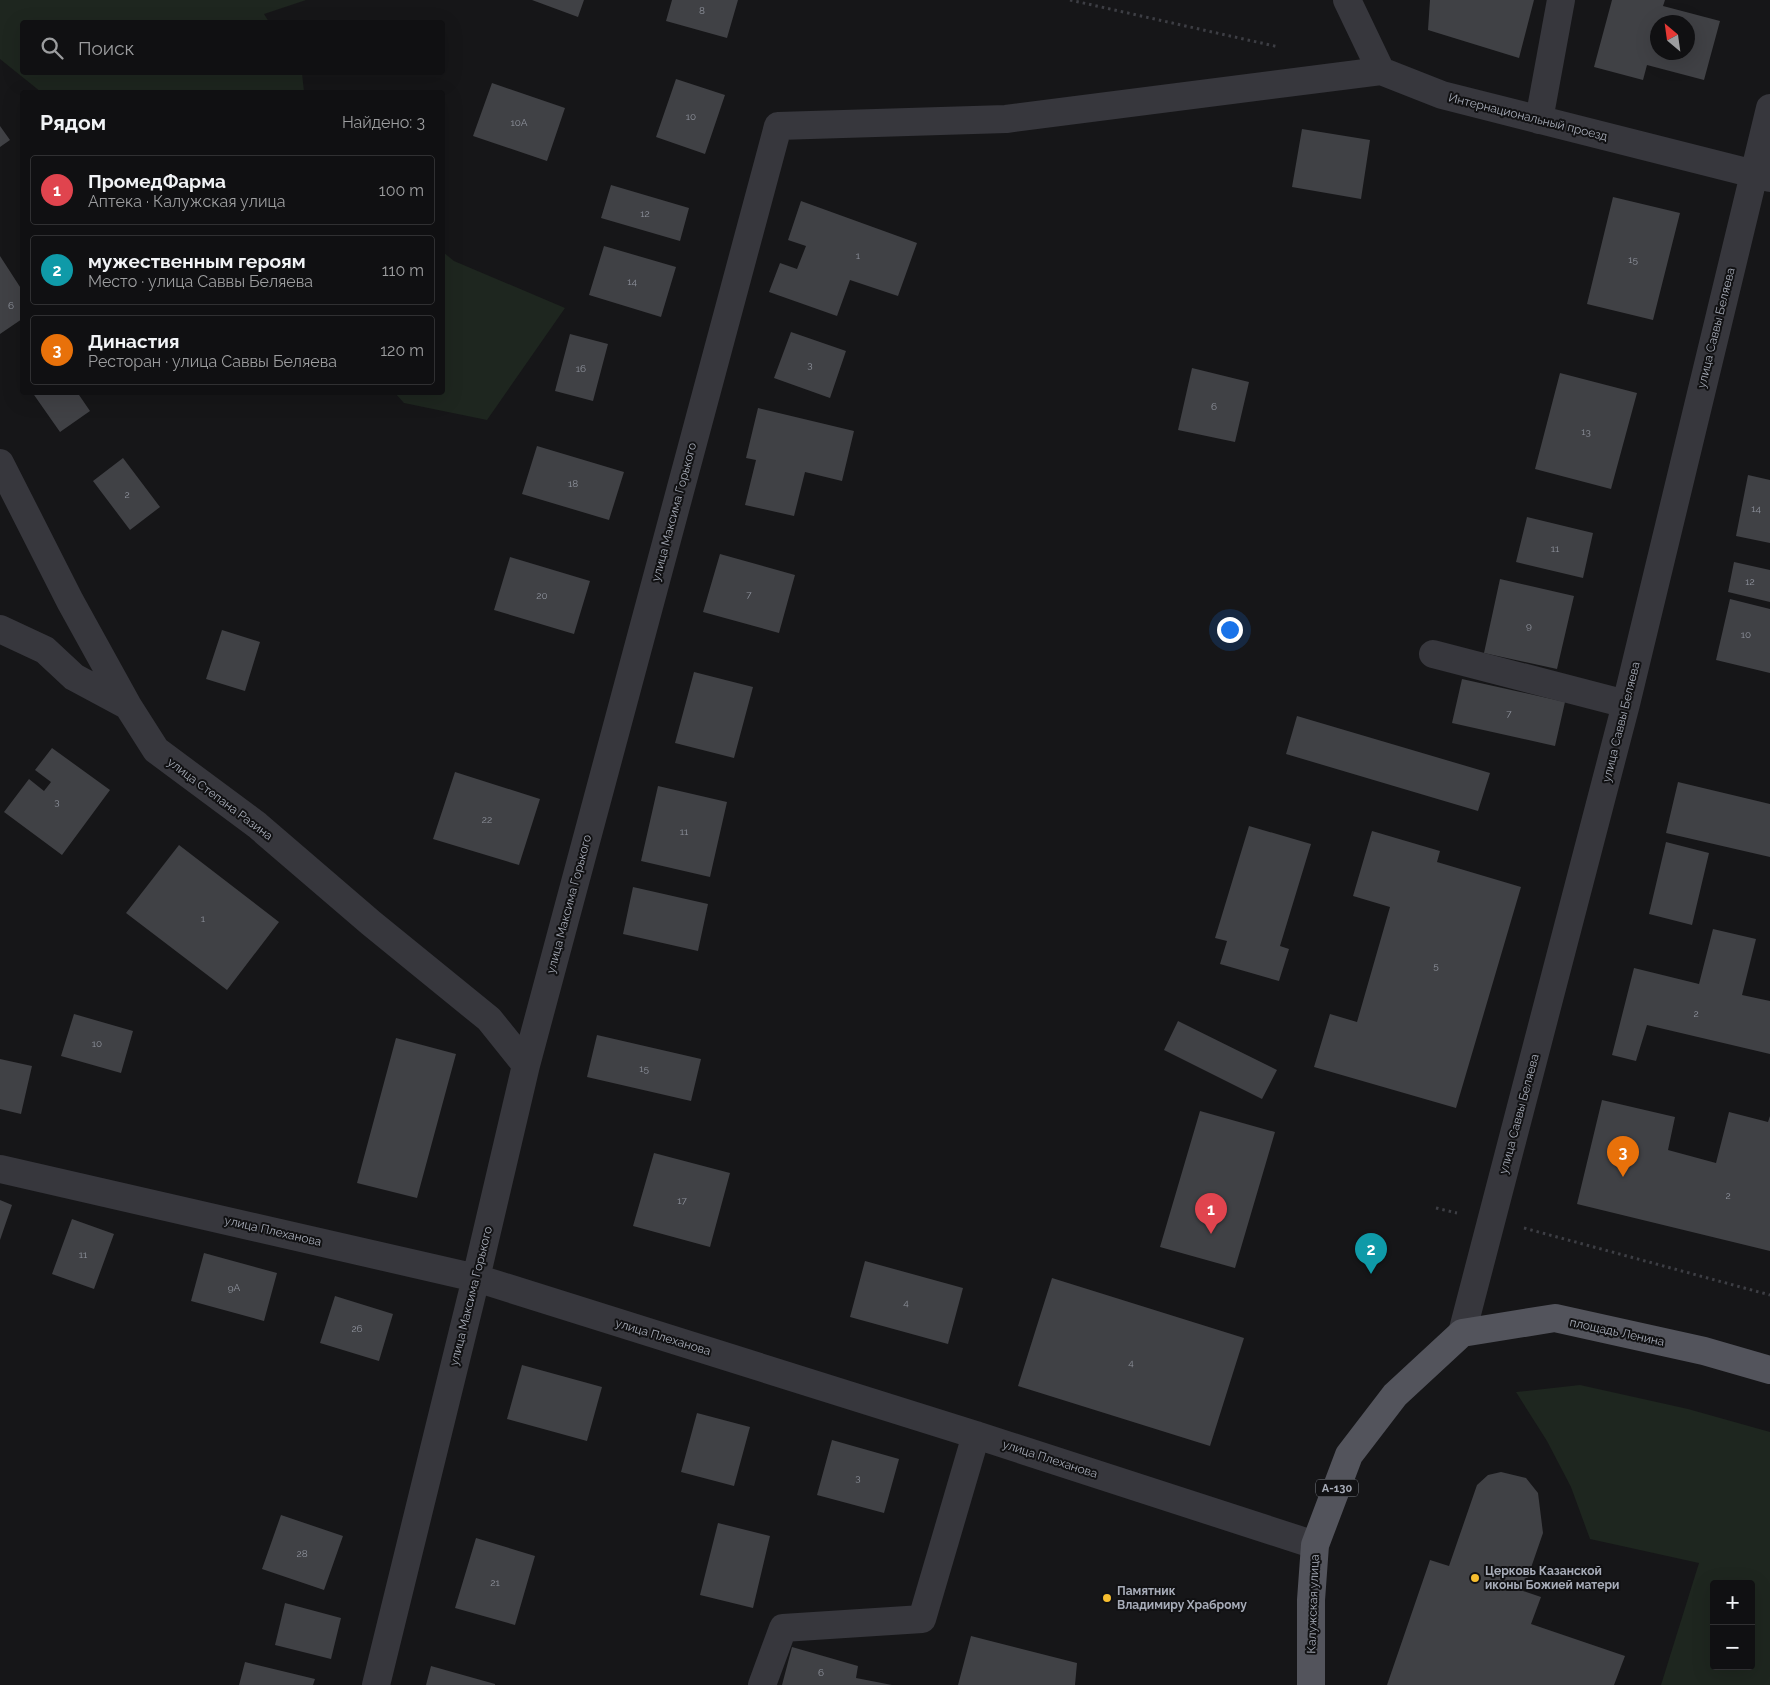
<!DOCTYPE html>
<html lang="ru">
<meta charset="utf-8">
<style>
body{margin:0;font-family:Raleway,sans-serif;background:#19191b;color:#f1f3f6}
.controls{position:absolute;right:15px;bottom:15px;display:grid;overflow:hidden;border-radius:5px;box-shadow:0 5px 20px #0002}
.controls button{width:45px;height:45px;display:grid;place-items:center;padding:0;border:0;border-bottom:1px solid #303032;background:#101012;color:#f1f3f6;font:25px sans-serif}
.compass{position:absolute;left:1650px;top:15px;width:45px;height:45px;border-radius:50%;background:#101012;box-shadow:0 5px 20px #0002;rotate:331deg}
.you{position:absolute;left:1229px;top:629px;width:18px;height:18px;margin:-12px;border:4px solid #fff;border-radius:50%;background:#1a73e8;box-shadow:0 0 0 8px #1a73e833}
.badge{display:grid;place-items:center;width:32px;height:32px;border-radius:50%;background:#b45309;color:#fff;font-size:16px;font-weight:700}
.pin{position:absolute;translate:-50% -41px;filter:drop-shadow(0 1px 2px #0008)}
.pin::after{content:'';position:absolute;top:26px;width:18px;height:15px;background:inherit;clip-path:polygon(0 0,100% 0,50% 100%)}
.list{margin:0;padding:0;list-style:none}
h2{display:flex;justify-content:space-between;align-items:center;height:65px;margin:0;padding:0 20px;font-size:21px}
h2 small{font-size:16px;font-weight:400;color:#9c9d9f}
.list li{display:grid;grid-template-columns:32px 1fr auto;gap:15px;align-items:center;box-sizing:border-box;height:70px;margin:0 10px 10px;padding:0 10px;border:1px solid #303032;border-radius:5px}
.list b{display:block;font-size:19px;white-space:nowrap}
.list p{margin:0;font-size:16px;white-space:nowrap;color:#9c9d9f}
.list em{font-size:16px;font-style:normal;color:#9c9d9f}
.icon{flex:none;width:28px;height:28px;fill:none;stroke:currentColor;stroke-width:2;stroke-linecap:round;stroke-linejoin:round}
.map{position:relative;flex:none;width:1770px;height:1685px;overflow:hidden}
.search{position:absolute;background:#101012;box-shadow:0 5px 20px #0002;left:20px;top:20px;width:425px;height:55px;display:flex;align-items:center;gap:12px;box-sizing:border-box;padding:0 18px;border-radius:5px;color:#9c9d9f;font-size:19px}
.panel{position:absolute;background:#101012;box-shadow:0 5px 20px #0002;left:20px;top:90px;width:425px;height:305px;border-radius:5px}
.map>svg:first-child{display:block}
.green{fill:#1e261f;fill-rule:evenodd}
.building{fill:#404145;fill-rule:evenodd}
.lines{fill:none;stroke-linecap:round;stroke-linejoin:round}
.path{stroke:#3d3e44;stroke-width:3;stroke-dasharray:2.5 4;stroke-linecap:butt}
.minor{stroke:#37373d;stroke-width:28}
.major{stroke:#53545c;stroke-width:28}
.poi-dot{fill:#f7be2f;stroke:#111113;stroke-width:2}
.labels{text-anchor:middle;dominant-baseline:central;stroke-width:4;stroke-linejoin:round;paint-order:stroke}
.number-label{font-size:10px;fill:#8d919b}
.shield{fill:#111113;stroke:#7a7e86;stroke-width:1}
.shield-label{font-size:11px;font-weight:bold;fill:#a7acb8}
.street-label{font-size:12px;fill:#a7acb8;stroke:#111113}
.poi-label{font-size:12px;font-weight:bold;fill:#a7acb8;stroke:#111113;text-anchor:start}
</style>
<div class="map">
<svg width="1770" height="1685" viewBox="0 0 1770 1685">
<rect width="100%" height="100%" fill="#161618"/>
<path class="green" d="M0 0H306L264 14 269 22H22V72L302 73 304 92H41L0 59Z
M443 252 454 261 565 308 487 420 404 403 395 393 442 392Z
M1580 1385 1688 1409 1770 1432V1685H1661L1699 1563 1590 1539 1571 1487 1547 1441 1516 1392ZM1714 1584H1751V1666H1714Z"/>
<path class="building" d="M532 0H584L578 17Z
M672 0H738L727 38 666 21Z
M1430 0H1534L1519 58 1428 30Z
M1612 0H1665L1663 6 1720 21 1704 80 1647 65 1643 80 1594 67ZM1658 22H1688V52H1658Z
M676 79 725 95 705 154 656 137Z
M492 83 565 108 547 161 473 136Z
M0 126 10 140 0 147Z
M1302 129 1370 140 1361 199 1292 187Z
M611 185 689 208 680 241 601 218Z
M1613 197 1680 213 1653 320 1587 304Z
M801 201 917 243 898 296 850 280 837 316 769 292 780 263 797 269 806 246 788 240Z
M604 246 676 267 661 317 589 295Z
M0 256 22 290V319L0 334Z
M791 332 846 351 830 398 774 378Z
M570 334 608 344 593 401 555 391Z
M1192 368 1249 382 1235 442 1178 430Z
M1560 373 1637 393 1611 489 1535 469Z
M32 392H77L90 411 60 432Z
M758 408 854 431 842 481 805 472 794 516 745 505 756 460 746 458Z
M537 446 624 472 609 520 522 494Z
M123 458 160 507 130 530 93 481Z
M1748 475 1770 480V543L1736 536Z
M1527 517 1593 533 1583 578 1516 562Z
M720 554 795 575 779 633 703 612Z
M510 557 590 581 574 634 494 610Z
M1734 562 1770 570V602L1728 592Z
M1500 579 1574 596 1557 669 1484 653Z
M1730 599 1770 609V673L1716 660Z
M222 630 260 642 245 691 206 679Z
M694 672 753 687 734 758 675 743Z
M1462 679 1565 702 1555 746 1452 723Z
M1297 716 1490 773 1478 811 1286 754Z
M52 748 110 790 62 855 4 812 29 779 44 791 51 782 35 770Z
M455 772 540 799 519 865 433 839Z
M1678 782 1770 804V857L1666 833Z
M658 786 727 802 710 877 641 861Z
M1249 826 1311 844 1280 946 1289 949 1279 981 1220 964 1227 941 1215 938Z
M1372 831 1440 851 1437 862 1521 887 1456 1108 1314 1067 1330 1014 1357 1022 1390 907 1353 896Z
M1666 842 1709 853 1692 925 1649 914Z
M179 845 279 922 227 990 126 913Z
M633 887 708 904 698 951 623 934Z
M1713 929 1756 939 1742 995 1770 1001V1054L1647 1025 1636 1061 1612 1055 1634 968 1699 984Z
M74 1014 133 1031 121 1073 61 1056Z
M1178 1021 1277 1070 1262 1099 1164 1050Z
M597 1035 701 1059 691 1101 587 1077Z
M396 1038 456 1054 417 1198 357 1183Z
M0 1059 32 1066 21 1114 0 1109Z
M1602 1100 1675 1117 1668 1150 1716 1163 1729 1112 1768 1122 1770 1116V1251L1577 1204Z
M1200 1111 1275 1132 1235 1268 1160 1247Z
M654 1153 730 1173 710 1247 633 1226Z
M0 1200 12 1205 0 1240Z
M72 1219 114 1234 94 1289 52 1274Z
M204 1253 277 1273 264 1321 191 1301Z
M865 1261 963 1288 948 1344 850 1317Z
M1052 1278 1244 1338 1210 1446 1018 1386Z
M335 1296 393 1314 379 1361 320 1343Z
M522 1365 602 1387 587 1441 507 1419Z
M697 1413 750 1427 734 1486 681 1472Z
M832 1440 899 1459 884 1513 817 1495Z
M1501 1472 1526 1478 1538 1493 1543 1533 1523 1591 1541 1597 1531 1624 1625 1656 1614 1685H1387L1430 1560 1449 1566 1477 1485 1488 1475Z
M281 1515 343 1536 324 1590 262 1569Z
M718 1523 770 1536 753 1608 700 1595Z
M476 1538 535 1556 515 1625 455 1608Z
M285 1603 341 1618 331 1659 275 1645Z
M971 1636 1077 1663 1075 1685H958Z
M792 1647 858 1666 856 1678 892 1685H782Z
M245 1662 315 1679 313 1685H239Z
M431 1666 495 1684V1685H426Z"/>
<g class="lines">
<path class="path" d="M1070 0 1279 47
M1436 1208 1457 1213
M1524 1228 1770 1295"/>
<path class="minor" d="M1347 0 1381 71 1442 95 1770 178
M1539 120 1561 0
M0 463 70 601 128 706 156 750 257 825 371 923 489 1019 526 1065
M0 629 45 650 74 677 128 706
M1433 654 1626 704
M0 1169 476 1278 976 1435 1315 1545
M1462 1333 1626 704 1770 108
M376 1685 476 1278 526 1065 778 126 1006 119 1381 71
M762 1685 783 1628 922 1619 976 1435"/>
<path class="major" d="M1311 1685V1600L1315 1545 1349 1455 1395 1395 1462 1333 1555 1318 1704 1351 1770 1370"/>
</g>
<g class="poi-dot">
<circle cx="1475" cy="1578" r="5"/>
<circle cx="1107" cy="1598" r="5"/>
</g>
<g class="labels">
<g class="number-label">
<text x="702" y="10">8</text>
<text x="691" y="116">10</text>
<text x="519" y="122">10А</text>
<text x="645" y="213">12</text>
<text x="858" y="255">1</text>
<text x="1633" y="259">15</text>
<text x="632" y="281">14</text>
<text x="11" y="305">6</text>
<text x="810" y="364">3</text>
<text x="581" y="368">16</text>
<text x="1214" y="406">6</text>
<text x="1586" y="431">13</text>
<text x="573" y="483">18</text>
<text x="127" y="494">2</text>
<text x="1756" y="508">14</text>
<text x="1555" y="548">11</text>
<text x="1750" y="581">12</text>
<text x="749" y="594">7</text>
<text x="542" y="595">20</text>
<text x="1529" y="625">9</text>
<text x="1746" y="634">10</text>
<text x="1509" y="713">7</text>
<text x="57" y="801">3</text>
<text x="487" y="819">22</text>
<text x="684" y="831">11</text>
<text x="203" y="918">1</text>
<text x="1436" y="965">5</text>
<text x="1696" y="1013">2</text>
<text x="97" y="1043">10</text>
<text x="644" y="1068">15</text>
<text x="1728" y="1195">2</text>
<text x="682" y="1200">17</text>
<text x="83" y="1254">11</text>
<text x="234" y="1287">9А</text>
<text x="906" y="1302">4</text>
<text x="357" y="1328">26</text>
<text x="1131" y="1362">4</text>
<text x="858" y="1477">3</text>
<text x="302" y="1553">28</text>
<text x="495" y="1582">21</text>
<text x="821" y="1672">6</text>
</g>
<rect class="shield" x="1316" y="1479.5" width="42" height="17" rx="4"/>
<g class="shield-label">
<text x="1337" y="1488">А-130</text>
</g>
<g class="street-label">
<text transform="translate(1528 117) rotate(14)">Интернациональный проезд</text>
<text transform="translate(1716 328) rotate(-76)">улица Саввы Беляева</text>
<text transform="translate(674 512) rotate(-75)">улица Максима Горького</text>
<text transform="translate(1621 722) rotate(-76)">улица Саввы Беляева</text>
<text transform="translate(220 799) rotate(37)">улица Степана Разина</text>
<text transform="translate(569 904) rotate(-75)">улица Максима Горького</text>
<text transform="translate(1519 1114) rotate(-75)">улица Саввы Беляева</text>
<text transform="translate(273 1231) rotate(13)">улица Плеханова</text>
<text transform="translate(471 1296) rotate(-76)">улица Максима Горького</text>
<text transform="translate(1617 1332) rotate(12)">площадь Ленина</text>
<text transform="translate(663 1337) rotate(17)">улица Плеханова</text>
<text transform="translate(1050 1459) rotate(18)">улица Плеханова</text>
<text transform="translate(1313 1604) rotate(-88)">Калужская улица</text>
</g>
<g class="poi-label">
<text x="1485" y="1571">Церковь Казанской<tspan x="1485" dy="14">иконы Божией матери</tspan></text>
<text x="1117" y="1591">Памятник<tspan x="1117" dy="14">Владимиру Храброму</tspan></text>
</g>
</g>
</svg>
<div class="controls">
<button>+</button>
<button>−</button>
</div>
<svg class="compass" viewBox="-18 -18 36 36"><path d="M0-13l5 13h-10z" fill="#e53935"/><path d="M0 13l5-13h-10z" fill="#9c9d9f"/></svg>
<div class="you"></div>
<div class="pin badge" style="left:1211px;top:1234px;background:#e0444e">1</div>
<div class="pin badge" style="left:1371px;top:1274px;background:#0f9aa8">2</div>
<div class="pin badge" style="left:1623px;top:1177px;background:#e8710a">3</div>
<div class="search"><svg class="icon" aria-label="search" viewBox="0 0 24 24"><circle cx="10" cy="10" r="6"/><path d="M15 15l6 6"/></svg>Поиск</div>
<section class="panel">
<h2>Рядом<small>Найдено: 3</small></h2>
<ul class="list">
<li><span class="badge" style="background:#e0444e">1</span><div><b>ПромедФарма</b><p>Аптека · Калужская улица</p></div><em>100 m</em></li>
<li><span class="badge" style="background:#0f9aa8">2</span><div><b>мужественным героям</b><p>Место · улица Саввы Беляева</p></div><em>110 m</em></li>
<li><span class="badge" style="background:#e8710a">3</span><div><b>Династия</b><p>Ресторан · улица Саввы Беляева</p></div><em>120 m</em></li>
</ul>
</section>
</div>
